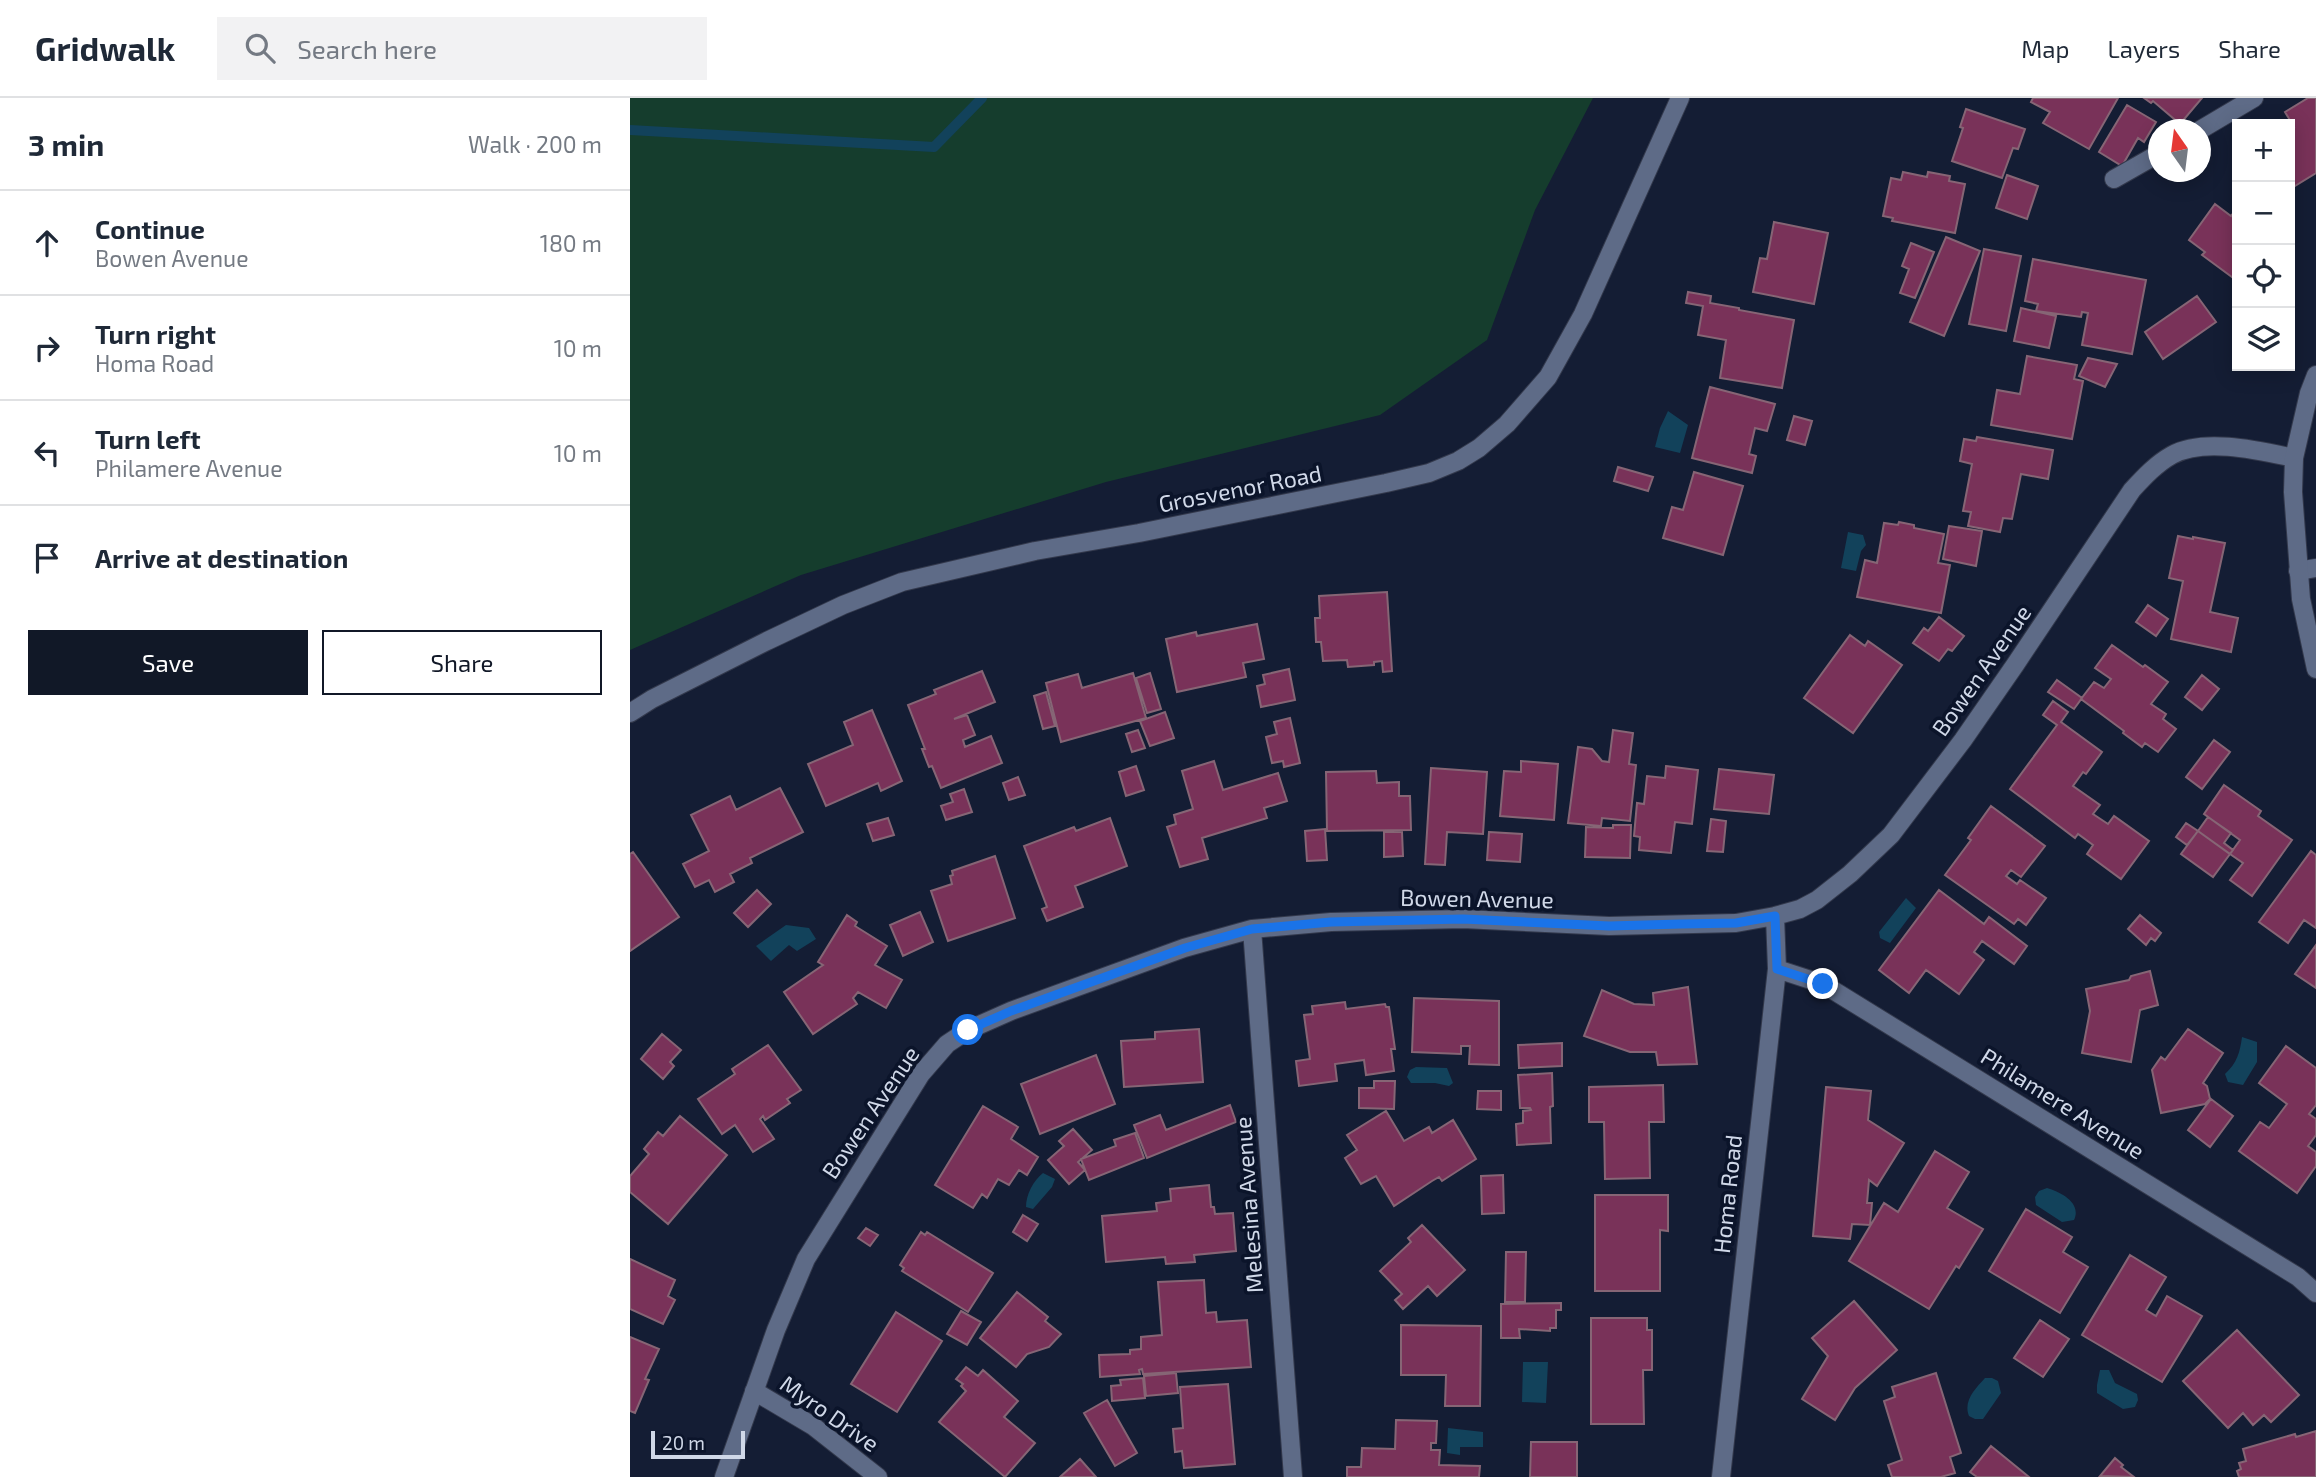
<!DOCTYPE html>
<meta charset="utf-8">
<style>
body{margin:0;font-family:"Exo 2",sans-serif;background:#f2f2f3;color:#1f2937}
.controls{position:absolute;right:21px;top:21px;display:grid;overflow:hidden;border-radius:0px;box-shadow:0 4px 18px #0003}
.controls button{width:63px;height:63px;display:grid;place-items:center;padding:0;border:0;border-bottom:2px solid #e0e1e3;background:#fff;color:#1f2937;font:35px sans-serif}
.compass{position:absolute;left:1518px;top:21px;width:63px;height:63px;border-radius:50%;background:#fff;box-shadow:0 4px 18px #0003;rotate:346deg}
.scale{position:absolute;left:21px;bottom:18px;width:94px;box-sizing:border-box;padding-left:7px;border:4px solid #d0d8e8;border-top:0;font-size:19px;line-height:24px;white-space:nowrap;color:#d0d8e8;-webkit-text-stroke:5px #0b142a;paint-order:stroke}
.stop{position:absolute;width:21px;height:21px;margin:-16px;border:5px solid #1a73e8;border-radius:50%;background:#fff}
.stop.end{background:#1a73e8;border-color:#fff;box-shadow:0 2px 7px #0008}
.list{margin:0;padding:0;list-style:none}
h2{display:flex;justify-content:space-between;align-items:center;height:91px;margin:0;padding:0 28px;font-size:30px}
h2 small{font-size:23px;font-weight:400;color:#747a83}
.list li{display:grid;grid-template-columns:46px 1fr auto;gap:21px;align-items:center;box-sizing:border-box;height:105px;padding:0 28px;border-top:2px solid #e0e1e3}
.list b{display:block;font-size:26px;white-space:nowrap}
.list p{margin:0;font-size:23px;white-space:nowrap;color:#747a83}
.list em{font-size:23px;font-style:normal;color:#747a83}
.actions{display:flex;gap:14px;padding:21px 28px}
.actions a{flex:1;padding:16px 0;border:2px solid #111827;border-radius:0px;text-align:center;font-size:24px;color:#111827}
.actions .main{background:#111827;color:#fff}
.icon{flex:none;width:38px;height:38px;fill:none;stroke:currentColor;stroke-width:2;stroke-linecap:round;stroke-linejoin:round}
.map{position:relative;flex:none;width:1686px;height:1379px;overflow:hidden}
header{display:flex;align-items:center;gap:42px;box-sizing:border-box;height:98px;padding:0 35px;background:#fff;border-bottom:2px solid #e0e1e3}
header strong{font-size:33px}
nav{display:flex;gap:38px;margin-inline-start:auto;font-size:24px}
.search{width:490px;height:63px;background:#f2f2f3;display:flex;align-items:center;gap:18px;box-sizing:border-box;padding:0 24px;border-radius:0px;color:#747a83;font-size:26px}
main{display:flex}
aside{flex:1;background:#fff}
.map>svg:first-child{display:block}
.green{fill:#153d2d}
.water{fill:#12425b}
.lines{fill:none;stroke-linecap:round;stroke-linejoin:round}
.stream{stroke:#12425b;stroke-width:10}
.building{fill:#793259;stroke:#866575;stroke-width:2}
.minor-casing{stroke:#33394c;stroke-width:20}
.tertiary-casing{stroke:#33394c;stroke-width:20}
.minor{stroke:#5e6b87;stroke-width:18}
.tertiary{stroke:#5e6b87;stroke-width:18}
.route{stroke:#1a73e8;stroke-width:9}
.labels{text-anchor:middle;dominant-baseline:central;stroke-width:7;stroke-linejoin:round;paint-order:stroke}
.street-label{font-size:23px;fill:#d0d8e8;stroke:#0b142a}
</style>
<header>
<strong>Gridwalk</strong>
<div class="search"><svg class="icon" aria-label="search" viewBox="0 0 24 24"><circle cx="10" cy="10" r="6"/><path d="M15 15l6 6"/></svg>Search here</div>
<nav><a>Map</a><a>Layers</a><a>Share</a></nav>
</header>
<main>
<aside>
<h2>3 min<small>Walk · 200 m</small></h2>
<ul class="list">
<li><svg class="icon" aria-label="ahead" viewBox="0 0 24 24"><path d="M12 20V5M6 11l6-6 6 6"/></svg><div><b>Continue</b><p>Bowen Avenue</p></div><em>180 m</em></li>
<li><svg class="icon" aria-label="right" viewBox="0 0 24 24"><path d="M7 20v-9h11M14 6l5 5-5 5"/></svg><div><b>Turn right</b><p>Homa Road</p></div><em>10 m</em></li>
<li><svg class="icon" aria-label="left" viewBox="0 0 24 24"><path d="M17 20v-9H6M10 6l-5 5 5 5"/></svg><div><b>Turn left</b><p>Philamere Avenue</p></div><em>10 m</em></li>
<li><svg class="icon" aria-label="arrive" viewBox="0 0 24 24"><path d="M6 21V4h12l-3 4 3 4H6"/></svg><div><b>Arrive at destination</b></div></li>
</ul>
<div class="actions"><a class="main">Save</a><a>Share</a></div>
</aside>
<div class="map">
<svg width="1686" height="1379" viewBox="0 0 1686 1379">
<rect width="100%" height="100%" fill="#141d34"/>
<path class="green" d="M0 0H963L905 112 857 242 750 317 476 384 171 477 0 552Z"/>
<path class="water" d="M1038 313 1058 327 1050 355 1025 349 1030 330Z
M1218 434 1233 437 1236 447 1231 453 1226 473 1211 470Z
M1276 800 1286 810 1260 845 1250 840 1249 834Z
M156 827 179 830 186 841 167 853 159 847 141 863 126 848Z
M1612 939 1627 944V964L1613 987 1598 984 1595 976C1607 965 1610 954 1612 939Z
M786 969 817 970 823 985 819 988 805 985H781L777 979 780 972Z
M413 1075 425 1081 422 1089 403 1111 396 1109C396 1097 403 1083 413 1075Z
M1417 1090C1431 1094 1452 1105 1444 1122L1432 1124 1406 1107 1405 1099 1409 1093Z
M893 1264H918L916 1305 892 1304Z
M1470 1272H1479L1485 1285 1507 1296 1508 1302 1505 1309 1493 1311 1467 1295V1287Z
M1355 1280H1362L1368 1283 1371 1295 1353 1321H1345L1339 1318C1333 1303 1345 1291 1355 1280Z
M818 1330 853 1334V1349H830V1357L817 1355Z"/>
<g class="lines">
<path class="stream" d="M0 32 304 49 352 0"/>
</g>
<path class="building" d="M1403 0H1488L1459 51 1413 25 1420 14 1401 4Z
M1514 0H1572L1550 26 1523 3 1521 5Z
M1678 0H1686V75L1660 91V31L1664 29 1655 14Z
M1497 7 1526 24 1514 44 1508 40 1492 68 1469 54Z
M1336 11 1395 31 1388 51 1383 50 1372 80 1322 63 1333 30 1330 29Z
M1273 74 1297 79 1298 74 1320 78 1319 83 1335 86 1325 135 1262 123 1263 120 1253 118 1261 80 1271 82Z
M1377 77 1408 88 1397 121 1366 110Z
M1585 106 1601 118 1607 110 1606 182 1572 157 1575 154 1559 142Z
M1144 124 1198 135 1184 206 1123 194 1130 160 1137 161Z
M1316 139 1350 153 1314 238 1280 224Z
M1281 145 1304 154 1285 200 1270 195 1279 171 1272 168Z
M1354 151 1391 158 1376 233 1339 226Z
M1403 161 1516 182 1502 256 1452 247 1458 215 1452 214 1451 219 1406 213 1408 206 1395 203Z
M1058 194 1081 198 1080 205 1109 210V212L1164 222 1152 290 1090 280 1096 242 1068 237 1073 208 1056 205Z
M1567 198 1586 224 1533 261 1515 234Z
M1391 210 1426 218 1419 250 1384 243Z
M1397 258 1447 267 1444 281 1453 283 1442 341 1361 327 1367 292 1390 296Z
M1458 260 1487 266 1475 289 1449 278Z
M1080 289 1145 306 1137 333 1125 330 1119 356 1126 358 1122 375 1062 360Z
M1164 318 1182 323 1175 347 1157 342Z
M1347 339 1423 352 1418 381 1391 376 1382 421 1373 420 1370 434 1338 428 1341 414 1333 413 1342 366 1330 363 1334 341 1346 343Z
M988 369 1023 379 1018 393 984 383Z
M1064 374 1113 388 1093 457 1033 440 1042 409 1053 412Z
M1269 424 1284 427V430L1314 436 1308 465 1320 467 1311 515 1227 499 1235 462 1247 465 1254 425 1268 427Z
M1319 428 1352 433 1346 468 1313 461Z
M1548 438 1563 441V439L1595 445 1580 514 1608 520 1601 554 1541 541 1553 483 1539 480Z
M757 494 762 573 753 574 752 563 744 564V567L718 569 717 562 693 563 691 544H686L685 520H690L689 498Z
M1518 507 1538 521 1526 538 1506 524Z
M1309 519 1334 538 1322 553 1318 551 1309 563 1283 545 1294 530 1298 533Z
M627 526 634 561 613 565 616 579 547 594 536 541 566 534 567 538Z
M1220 537 1235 548 1238 543 1272 567 1223 635 1174 600Z
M1482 547 1513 569 1515 567 1538 584 1521 606 1536 616 1533 621 1546 631 1528 654 1515 645 1512 649 1493 635 1494 633 1451 601 1464 584 1474 590 1481 581 1465 570Z
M659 571 665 602 631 609 627 588 635 586 633 577Z
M352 573 365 604 324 621 337 617 345 637 333 642 335 649 361 638 372 665 311 690 302 668 299 669 292 651H295L278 607 306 596 304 592Z
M503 575 516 620 431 644 416 585 448 576 452 590Z
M520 575 531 611 517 615 506 580Z
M1572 577 1589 591 1572 612 1555 599Z
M1427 582 1452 600 1444 611 1418 594Z
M416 594 425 628 413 631 404 598Z
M1423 603 1438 614 1431 624 1472 654 1456 676 1453 674 1443 688 1470 707 1463 716 1478 726 1484 718 1519 743 1491 781 1457 756 1463 747 1448 736 1445 740 1380 691 1427 627 1413 617Z
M242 612 272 683 251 693 248 685 196 708 178 666 223 647 214 624Z
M535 614 544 640 520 648 510 623Z
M660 620 670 665 654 669 653 663 642 665 636 639 647 636 644 624Z
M508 632 515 650 502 654 496 636Z
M983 632 1003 635 999 666 1006 667 1000 723 972 720 971 728 938 725 948 649 962 651 972 663 979 664Z
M1584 642 1600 654 1572 691 1556 679Z
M584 663 593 692 648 675 657 703 634 710 637 720 572 740 578 761 550 769 537 729 546 726 544 717 563 711 552 673Z
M891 663 928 666 924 722 870 718 874 673 891 674Z
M506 668 514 692 496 698 489 674Z
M1036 668 1068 672 1062 726 1045 724 1041 755 1009 752 1010 739 1004 738 1007 705 1014 706 1017 678 1035 680Z
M801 670 857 674 853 736 817 734 815 767 795 766Z
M1089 671 1144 677 1139 716 1084 711Z
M746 673 747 685 769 684V698H780L781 732 697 733 696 674Z
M388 679 395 697 379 702 373 685Z
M1594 687 1631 713 1628 718 1662 742 1622 798 1600 782 1613 765 1600 756 1610 742 1574 716Z
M150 690 173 734 120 760 122 765 100 776 104 784 85 794 79 782 65 789 53 766 79 753 61 717 100 698 106 712Z
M334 691 342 714 316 722 311 708 323 704 320 696Z
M1361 708 1415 748 1391 779 1381 772 1376 778 1387 786 1390 782 1416 800 1396 827 1388 821 1384 826 1315 777 1341 742 1338 740Z
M1578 719 1601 735 1594 745 1603 752 1600 756 1568 733Z
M258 720 264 737 243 743 237 726Z
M480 720 497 768 445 788 453 809 417 823 412 811 417 809 394 748 444 729 446 733Z
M1081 721 1096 723 1093 754 1077 753Z
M1556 725 1568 733 1557 747 1546 739Z
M983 727H1001L1000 760 955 759 956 729 983 730Z
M695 731 697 762 677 763 675 733Z
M1568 733 1600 756 1583 779 1551 756Z
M754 734H772L773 758 754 759Z
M859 734 892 736 890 764 857 762Z
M1681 753 1686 757V830L1674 822 1658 845 1629 824Z
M3 754 49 819 0 853V756Z
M365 758 385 820 318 843 301 793 322 786 320 778 323 777 322 773Z
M127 792 141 806 118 829 104 815Z
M1309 792 1354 826 1359 819 1397 848 1384 866 1352 843 1344 854 1354 862 1329 896 1296 872 1279 895 1249 872Z
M290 814 303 844 273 858 260 827Z
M217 817 227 824 225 828 257 848 245 867 272 882 256 910 228 894 223 900 227 906 183 936 154 894 193 867 188 864Z
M1510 817 1531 835 1525 843 1521 840 1516 847 1498 831Z
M1686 847V890L1665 876Z
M1520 873 1528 907 1510 912 1501 964 1452 955 1460 913 1456 891 1499 882 1501 878Z
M1058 889 1067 966 1028 967 1026 954H1000L954 938 972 892 1004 906 1024 907 1023 895Z
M784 900 869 903V967L839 966 840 948H831V956L782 954Z
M715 904 716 911 755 906 756 909H759L765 951H761L764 973 736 977 734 962 705 966 707 983 669 988 666 963 680 961 674 917 683 916 682 908Z
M569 931 573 984 494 989 491 943 525 941V934Z
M1558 931 1593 955 1573 985 1577 988 1580 1001 1575 1006 1531 1015 1522 972 1531 959 1535 962Z
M32 936 51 952 40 964 44 968 33 981 11 961Z
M932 945V968L889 970 888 947Z
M138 947 171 992 157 1001 160 1005 135 1022 133 1018 130 1021 144 1041 123 1054 105 1027 92 1036 68 1001 105 976 102 971Z
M1656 948 1686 970V1007L1679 1016 1686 1021V1037L1678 1048 1686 1054V1068L1667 1095 1609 1053 1630 1024 1639 1030 1657 1006 1629 985Z
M466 957 485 1006 410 1036 391 986Z
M922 975 923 1008 920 1009 921 1045 887 1047 886 1026 893 1025V1013L901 1012 900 1010H890L888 977Z
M744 983H765L764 1011 729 1010V990H744Z
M1033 987 1034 1024H1019L1020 1080 975 1081 974 1024H959V989Z
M1196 989 1241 993 1238 1022 1274 1045 1247 1088 1239 1082 1237 1105H1242L1240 1127 1222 1126 1220 1141 1183 1138Z
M848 993H871V1012L847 1011Z
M1581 1001 1603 1018 1580 1049 1558 1032Z
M600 1007 606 1024 517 1060 504 1027 530 1017 536 1032Z
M353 1008 388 1029 381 1041 408 1059 397 1077 389 1072 379 1087 368 1081 357 1100 352 1096 343 1110 305 1087Z
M756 1013 774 1043 799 1029 802 1035 823 1022 846 1061 812 1083 809 1079 802 1083 764 1108 746 1078 731 1086 715 1060 727 1052 717 1037Z
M50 1018 97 1057 38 1126 0 1094V1078L19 1056 14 1051 28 1034 33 1038Z
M443 1031 462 1052 448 1064 455 1072 439 1086 418 1062 434 1048 429 1043Z
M505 1035 514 1060 459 1082 451 1061 486 1048 484 1042Z
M1305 1053 1339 1074 1317 1110 1353 1131 1329 1170 1326 1168 1299 1211 1219 1163 1254 1105 1268 1114Z
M873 1077 874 1115 852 1116 851 1078Z
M579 1087 581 1109H584L585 1116 603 1115 606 1153 564 1157 565 1164 536 1166 535 1159 476 1164 472 1118 527 1113 526 1105 541 1103 540 1091Z
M965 1097H1038V1133L1030 1132V1193H965Z
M1396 1111 1442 1139 1433 1154 1458 1169 1430 1215 1359 1173Z
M393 1117 408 1126 397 1143 383 1134Z
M792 1127 835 1172 807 1198 798 1188 773 1211 765 1202 772 1196 750 1173 781 1144 778 1140Z
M236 1130 248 1137 240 1148 228 1140Z
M291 1134 295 1137 297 1134 363 1175 338 1214 272 1173 274 1170 270 1167Z
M876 1154H896L895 1204H875Z
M1500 1157 1536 1179 1516 1212 1526 1218 1537 1198 1572 1218 1532 1284 1452 1237Z
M0 1161 45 1182 38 1198 45 1202 33 1226 0 1211Z
M574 1182 576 1215 586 1214 587 1224 617 1222 621 1269 513 1276 512 1271 509 1272 510 1276 470 1279 469 1257 500 1256V1252L511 1251V1239L532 1237 528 1184Z
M387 1194 418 1219 415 1223 431 1236 419 1249 397 1256 386 1269 350 1240Z
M1224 1203 1267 1252 1225 1290 1205 1322 1172 1301 1198 1258 1182 1240Z
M931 1205V1212H926V1230H920V1233L889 1231 890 1240H871V1206Z
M331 1213 351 1224 337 1247 317 1236Z
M266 1214 312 1243 267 1314 221 1286Z
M961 1220H1017V1232H1022V1272H1013L1014 1326H961Z
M1410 1222 1439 1241 1413 1279 1384 1260Z
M771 1227 851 1228 850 1308H815L816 1277H771Z
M1607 1232 1669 1297 1641 1324 1634 1317 1623 1327 1613 1315 1598 1330 1553 1283Z
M0 1239 29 1251 15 1281 19 1282 5 1315 0 1313Z
M336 1269 348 1278 353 1272 388 1303 374 1319 405 1345 375 1379 309 1324 336 1293 331 1288 333 1286 326 1281Z
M546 1275 548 1295 516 1298 514 1278Z
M1306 1275 1331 1355 1320 1359 1325 1375 1311 1379H1262L1258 1367 1272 1362 1254 1303 1265 1299 1262 1289Z
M513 1280 515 1300 482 1303 481 1288 491 1287 490 1282Z
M598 1286 605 1366 554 1370 552 1353 545 1354 543 1331 553 1330 550 1289Z
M477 1302 507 1355 485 1368 454 1315Z
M766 1322 807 1323 806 1345H801V1352H810L809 1367 850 1368 849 1379H717V1369H731L732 1350 765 1351Z
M1686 1333V1379H1609L1607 1373 1611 1371 1609 1365 1616 1363 1613 1351 1665 1336 1666 1339Z
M901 1344H947V1379H900Z
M1361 1348 1399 1379H1347L1340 1374Z
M1485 1360 1493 1367 1491 1369 1504 1379 1470 1378Z
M450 1361 466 1379H430Z"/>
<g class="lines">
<g class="minor-casing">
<path id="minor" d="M1570 32 1624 0
M1484 81 1528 56
M1668 473 1686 470
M0 615 22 601 137 543 213 507 272 484 405 453 509 435 756 385 799 375 828 363 849 350 877 326 918 279 953 216 1050 0
M622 831 663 1379
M1147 871 1193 886 1668 1179 1686 1195
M124 1293 183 1328 248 1379
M94 1379 146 1232 176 1161 291 976 317 946 338 932 381 913 554 850 622 831 701 824 833 821 979 828 1106 825 1145 818 1170 811 1187 802 1220 776 1261 737 1333 642 1385 567 1502 392C1514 379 1526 366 1542 357 1574 339 1631 353 1664 360
M1091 1379 1147 871 1145 818"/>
</g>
<g class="tertiary-casing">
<path id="tertiary" d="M1686 277 1679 295 1664 360 1663 394 1671 501 1686 571"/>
</g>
<use href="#minor" class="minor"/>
<use href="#tertiary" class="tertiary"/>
</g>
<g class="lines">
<path class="route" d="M338 932 381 913 555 850 622 831 701 824 833 821 979 828 1051 826 1106 825 1145 818 1147 871 1193 886"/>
</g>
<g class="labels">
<g class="street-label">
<text transform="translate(610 390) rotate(-11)">Grosvenor Road</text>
<text transform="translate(1351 572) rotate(-55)">Bowen Avenue</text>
<text transform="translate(847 800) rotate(1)">Bowen Avenue</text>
<text transform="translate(1433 1005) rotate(32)">Philamere Avenue</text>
<text transform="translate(240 1014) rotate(-56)">Bowen Avenue</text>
<text transform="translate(1097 1096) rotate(-84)">Homa Road</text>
<text transform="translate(618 1107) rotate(-94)">Melesina Avenue</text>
<text transform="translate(200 1315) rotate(35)">Myro Drive</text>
</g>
</g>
</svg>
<div class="controls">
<button>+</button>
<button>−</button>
<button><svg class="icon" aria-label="locate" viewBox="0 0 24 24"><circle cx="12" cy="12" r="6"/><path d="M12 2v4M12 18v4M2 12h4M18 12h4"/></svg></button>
<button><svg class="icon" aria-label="layers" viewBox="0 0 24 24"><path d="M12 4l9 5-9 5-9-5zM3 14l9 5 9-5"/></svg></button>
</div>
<svg class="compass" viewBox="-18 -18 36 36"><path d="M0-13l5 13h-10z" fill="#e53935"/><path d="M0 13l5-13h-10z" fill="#747a83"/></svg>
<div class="scale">20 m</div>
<div class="stop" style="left:338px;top:932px"></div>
<div class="stop end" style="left:1193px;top:886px"></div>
</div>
</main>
